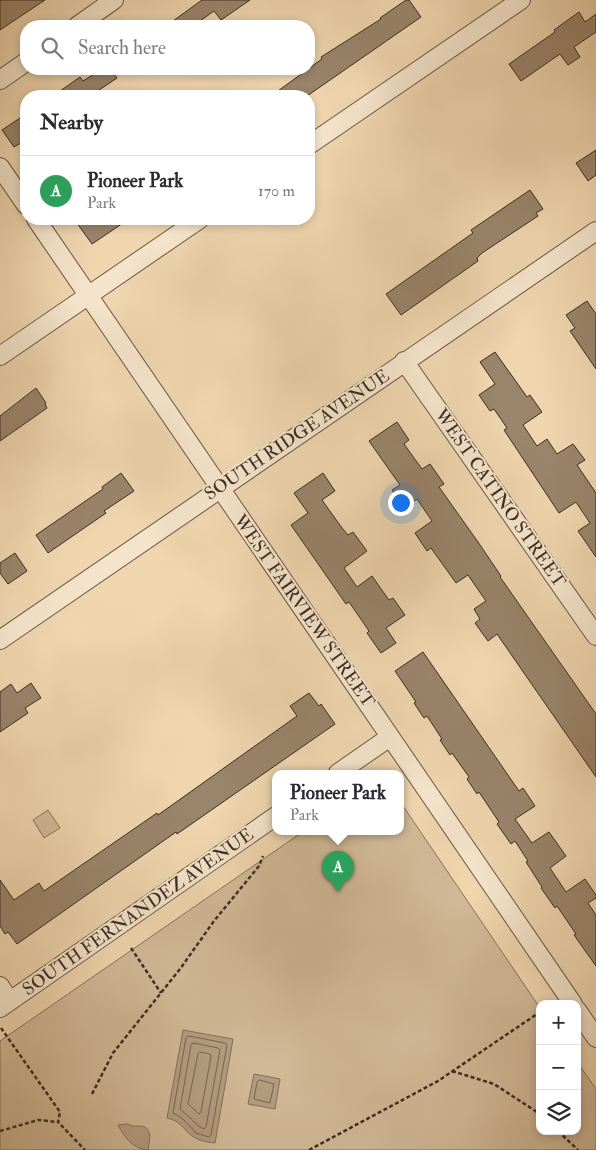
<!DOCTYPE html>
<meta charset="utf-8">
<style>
body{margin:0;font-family:"IM FELL Double Pica",serif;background:#f2f2f3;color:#2b2b33}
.controls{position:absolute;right:15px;bottom:15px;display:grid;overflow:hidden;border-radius:10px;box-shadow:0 2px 8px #0003}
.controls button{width:45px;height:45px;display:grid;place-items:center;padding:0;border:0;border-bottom:1px solid #e1e1e2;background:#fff;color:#2b2b33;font:25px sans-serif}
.you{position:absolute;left:400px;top:502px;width:18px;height:18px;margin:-12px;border:4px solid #fff;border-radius:50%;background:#1a73e8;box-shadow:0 0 0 8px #1a73e833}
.badge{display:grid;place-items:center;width:32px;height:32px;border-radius:50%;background:#8f2418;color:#fff;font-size:16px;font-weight:700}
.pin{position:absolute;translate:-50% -41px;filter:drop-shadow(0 1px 2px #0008)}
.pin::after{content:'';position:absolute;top:26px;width:18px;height:15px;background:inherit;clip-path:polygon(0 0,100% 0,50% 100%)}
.popup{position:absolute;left:272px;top:770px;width:132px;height:65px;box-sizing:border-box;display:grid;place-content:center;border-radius:10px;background:#fff;filter:drop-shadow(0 1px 4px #0005);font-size:16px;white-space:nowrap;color:#7c7c81}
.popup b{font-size:19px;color:#2b2b33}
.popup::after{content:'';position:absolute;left:50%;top:100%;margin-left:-10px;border:10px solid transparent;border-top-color:#fff}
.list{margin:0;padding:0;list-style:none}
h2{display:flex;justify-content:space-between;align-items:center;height:65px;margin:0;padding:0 20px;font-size:21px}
h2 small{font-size:16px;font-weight:400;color:#7c7c81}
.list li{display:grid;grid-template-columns:32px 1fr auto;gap:15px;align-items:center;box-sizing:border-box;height:70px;padding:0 20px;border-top:1px solid #e1e1e2}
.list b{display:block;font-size:19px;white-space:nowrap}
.list p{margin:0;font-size:16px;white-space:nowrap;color:#7c7c81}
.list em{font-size:16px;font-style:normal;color:#7c7c81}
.icon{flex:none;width:28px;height:28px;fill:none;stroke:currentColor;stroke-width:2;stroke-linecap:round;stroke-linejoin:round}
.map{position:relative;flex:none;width:596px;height:1150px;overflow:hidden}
.search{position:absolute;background:#fff;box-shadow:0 2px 8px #0003;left:20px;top:20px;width:295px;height:55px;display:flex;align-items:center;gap:12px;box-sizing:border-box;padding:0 18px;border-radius:20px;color:#7c7c81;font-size:19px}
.panel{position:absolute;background:#fff;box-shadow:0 2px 8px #0003;left:20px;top:90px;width:295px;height:135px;border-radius:20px}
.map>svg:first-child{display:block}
.green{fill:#d1b997;stroke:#88725c}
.water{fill:#b39c7f;stroke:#846f5a}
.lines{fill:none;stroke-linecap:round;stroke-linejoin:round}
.shore{stroke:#786450;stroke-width:1}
.building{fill:#9a846b;stroke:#3e2c22}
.minor-casing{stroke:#6a5645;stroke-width:20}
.path{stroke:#3e2c22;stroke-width:2.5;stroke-dasharray:4 2.5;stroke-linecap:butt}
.minor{stroke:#f5e4cb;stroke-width:18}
.labels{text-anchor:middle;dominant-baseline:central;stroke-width:4;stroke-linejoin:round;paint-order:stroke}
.street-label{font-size:18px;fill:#3e2c22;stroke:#f5e4cb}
</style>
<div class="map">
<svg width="596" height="1150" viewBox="0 0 596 1150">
<rect width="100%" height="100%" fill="#efd6af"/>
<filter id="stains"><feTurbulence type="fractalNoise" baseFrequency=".004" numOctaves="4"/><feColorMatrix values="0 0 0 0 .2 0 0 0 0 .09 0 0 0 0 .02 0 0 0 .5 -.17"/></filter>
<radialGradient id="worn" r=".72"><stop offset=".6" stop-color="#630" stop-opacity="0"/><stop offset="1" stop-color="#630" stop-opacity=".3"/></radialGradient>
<path class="green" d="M401 803 540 1008V1131H577V1062L596 1089V1150H0V1041L304 831H400Z
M48 810 60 828 44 838 33 820Z"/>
<path class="water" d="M183 1030 233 1039 215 1143C207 1142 199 1141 192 1136 182 1128 181 1121 167 1118Z
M254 1074 280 1079 275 1109 248 1104Z
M128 1124C133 1127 135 1126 140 1126 154 1127 149 1141 148 1150 133 1149 124 1137 118 1125Z"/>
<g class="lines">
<path class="shore" d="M189 1036 225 1043 227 1045 211 1135 209 1137 196 1133 182 1118 173 1113 186 1038Z
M194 1043 218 1048 220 1050 206 1127 204 1129 200 1127 180 1109 191 1045Z
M200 1052 210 1054 211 1056 201 1112 199 1114 188 1104 198 1054Z
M260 1080 274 1084 270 1103 254 1099 257 1082Z"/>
</g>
<path class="building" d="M0 0H45L0 30Z
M202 0H250L221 20 214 11 193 26H166Z
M406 0H409L421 17 307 96H271L322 59 321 57 381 19 380 18Z
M579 12 585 22 596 14V32L574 47 580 57 568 65 560 54 521 81 509 64 555 32 554 30Z
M102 69H110L117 78 90 96H53L80 77 83 81Z
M26 114V140L14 147 2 130Z
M596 150V175L588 181 576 163Z
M530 190 543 209 536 213 538 216 482 253 477 258 478 261 401 315 386 294 473 233 471 230Z
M74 219H129L92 244Z
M587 301 596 314V369L570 331 575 328 566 315Z
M495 352 527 397 530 395 542 412 523 425 537 446 547 439 557 454 573 444 585 460 577 465 596 493V557L578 531 590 523 576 502 559 513 504 430 507 428 494 409 490 411 479 395 495 384 480 362Z
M36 388 46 403 45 404 47 408 0 441V416Z
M397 422 409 440 404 444 422 469 430 464 444 484 439 487 478 542 501 576 500 577 596 714V777L497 634 488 641 475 623 480 619 474 609 486 601 468 575 456 583 431 548 427 551 415 533 432 521 417 499 404 508 392 490 400 485 369 441Z
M121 473 134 491 104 511 106 513 48 553 36 535 103 489 102 487Z
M323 473 335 491 322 500 342 528 348 535 353 532 367 551 344 568 357 587 372 576 389 600 393 598 405 615 386 628 396 643 381 653 367 633 369 631 356 612 349 602 346 604 291 525 308 513 294 493Z
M15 553 27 571 8 584 0 573V563Z
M423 652 519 791 523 788 535 806 515 819 532 843 549 832 566 856 550 868 566 892 585 879 596 895V898L588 903 596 915V966L574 935 576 934 557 906 555 908 541 888 542 887 526 862 528 861 515 841 511 844 497 824 499 822 479 792 477 794 467 779 469 777 452 753 450 755 440 740 442 739 427 716 424 718 414 703 416 702 395 671Z
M31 683 41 698 25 708 28 713 0 732V692L11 684 17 693Z
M309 693 319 706 321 704 335 724 177 834 176 832 17 944 8 932 5 934 0 926V880L14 900 39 883 44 891 157 813 158 815 297 716 290 706Z"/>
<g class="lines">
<g class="minor-casing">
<path id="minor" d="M77 26 114 0
M0 80 26 62
M309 145 521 0
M0 167 26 205
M36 219 573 1004
M0 356 200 219
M404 361 596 636
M0 640 596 231
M338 773 390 737
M0 986 10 1001
M0 1008 276 816
M577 1010 596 1038"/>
</g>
<path class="path" d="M131 948 161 993
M1 1028 60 1112 58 1122 85 1150
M452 1071 494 1084 540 1114
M92 1094 113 1053 180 969 214 921 259 866 263 856
M0 1131 38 1120 58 1122
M558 1131 578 1150
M309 1150 438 1081 540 1012"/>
<use href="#minor" class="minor"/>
</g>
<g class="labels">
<g class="street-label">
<text transform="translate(297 435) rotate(-34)">SOUTH RIDGE AVENUE</text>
<text transform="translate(500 498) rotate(55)">WEST CATINO STREET</text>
<text transform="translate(304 611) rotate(55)">WEST FAIRVIEW STREET</text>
<text transform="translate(138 912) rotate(-35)">SOUTH FERNANDEZ AVENUE</text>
</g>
</g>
<rect width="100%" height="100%" filter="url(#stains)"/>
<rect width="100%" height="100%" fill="url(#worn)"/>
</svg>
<div class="controls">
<button>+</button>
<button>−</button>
<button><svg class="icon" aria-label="layers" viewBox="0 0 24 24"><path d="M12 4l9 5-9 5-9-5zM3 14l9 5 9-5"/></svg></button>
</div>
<div class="you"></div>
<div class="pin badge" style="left:338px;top:892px;background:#2e9e5b">A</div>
<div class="popup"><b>Pioneer Park</b>Park</div>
<div class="search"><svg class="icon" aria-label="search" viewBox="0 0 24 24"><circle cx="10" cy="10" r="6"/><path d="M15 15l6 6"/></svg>Search here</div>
<section class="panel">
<h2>Nearby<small></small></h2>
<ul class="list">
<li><span class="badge" style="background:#2e9e5b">A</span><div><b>Pioneer Park</b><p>Park</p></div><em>170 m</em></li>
</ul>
</section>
</div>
